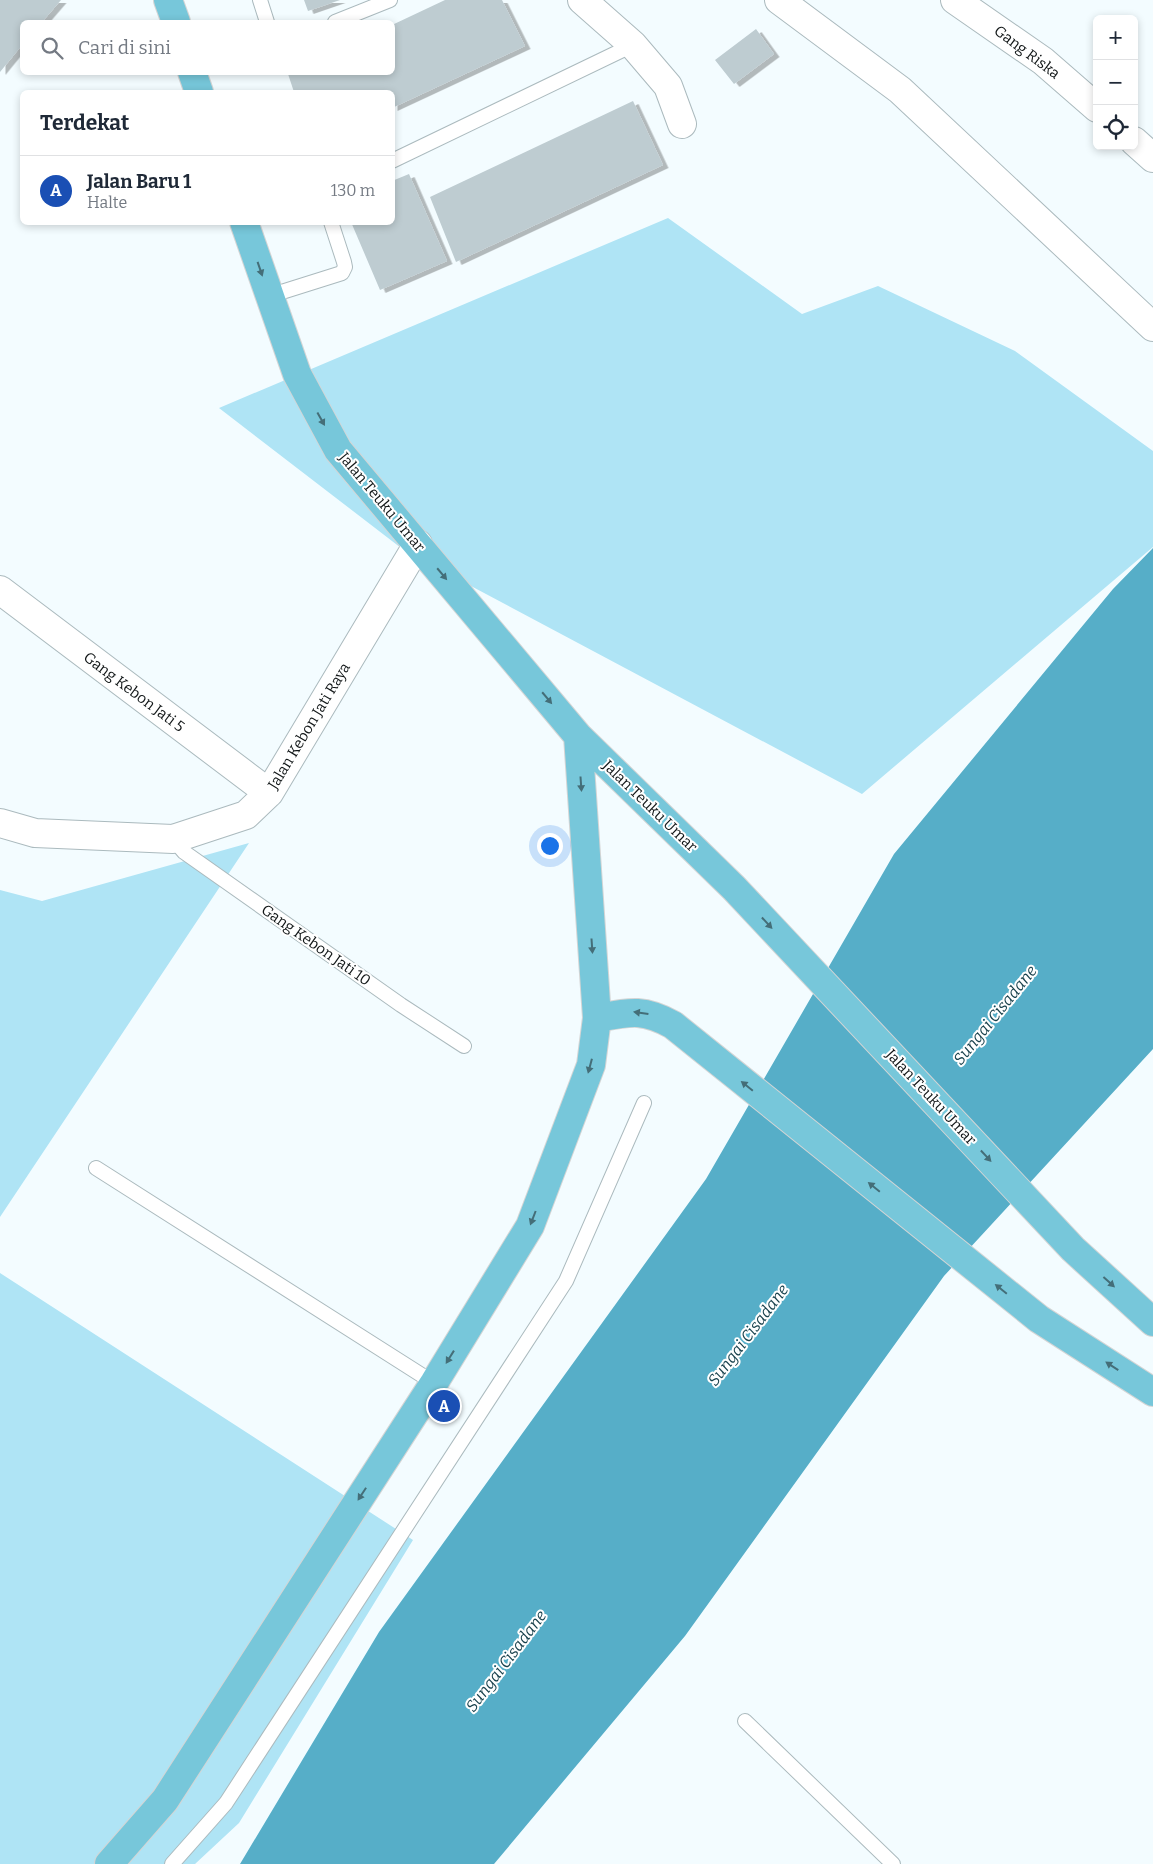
<!DOCTYPE html>
<html lang="id">
<meta charset="utf-8">
<style>
body{margin:0;font-family:Bitter,serif;background:#f6f6f7;color:#1f2937}
.controls{position:absolute;right:15px;top:15px;display:grid;overflow:hidden;border-radius:8px;box-shadow:0 2px 8px #0003}
.controls button{width:45px;height:45px;display:grid;place-items:center;padding:0;border:0;border-bottom:1px solid #e0e1e3;background:#fff;color:#1f2937;font:25px sans-serif}
.you{position:absolute;left:549px;top:845px;width:18px;height:18px;margin:-12px;border:4px solid #fff;border-radius:50%;background:#1a73e8;box-shadow:0 0 0 8px #1a73e833}
.badge{display:grid;place-items:center;width:32px;height:32px;border-radius:50%;background:#111827;color:#fff;font-size:16px;font-weight:700}
.pin{position:absolute;translate:-50% -50%;border:2px solid #fff;box-shadow:0 1px 5px #0006}
.list{margin:0;padding:0;list-style:none}
h2{display:flex;justify-content:space-between;align-items:center;height:65px;margin:0;padding:0 20px;font-size:21px}
h2 small{font-size:16px;font-weight:400;color:#747a83}
.list li{display:grid;grid-template-columns:32px 1fr auto;gap:15px;align-items:center;box-sizing:border-box;height:70px;padding:0 20px;border-top:1px solid #e0e1e3}
.list b{display:block;font-size:19px;white-space:nowrap}
.list p{margin:0;font-size:16px;white-space:nowrap;color:#747a83}
.list em{font-size:16px;font-style:normal;color:#747a83}
.icon{flex:none;width:28px;height:28px;fill:none;stroke:currentColor;stroke-width:2;stroke-linecap:round;stroke-linejoin:round}
.map{position:relative;flex:none;width:1153px;height:1864px;overflow:hidden}
.search{position:absolute;background:#fff;box-shadow:0 2px 8px #0003;left:20px;top:20px;width:375px;height:55px;display:flex;align-items:center;gap:12px;box-sizing:border-box;padding:0 18px;border-radius:8px;color:#747a83;font-size:19px}
.panel{position:absolute;background:#fff;box-shadow:0 2px 8px #0003;left:20px;top:90px;width:375px;height:135px;border-radius:8px}
.map>svg:first-child{display:block}
.green{fill:#afe4f5}
.water{fill:#56aec8}
.building{fill:#beccd1;filter:url(#shadow)}
.lines{fill:none;stroke-linecap:round;stroke-linejoin:round}
.lane-casing{stroke:#abbabe;stroke-width:16}
.street-casing{stroke:#abbabe;stroke-width:30}
.primary-casing{stroke:#d4d5d5;stroke-width:30}
.lane{stroke:#fff;stroke-width:14}
.street{stroke:#fff;stroke-width:28}
.primary{stroke:#77c7da;stroke-width:28}
.oneway{fill:#446e78}
.labels{text-anchor:middle;dominant-baseline:central;stroke-width:4;stroke-linejoin:round;paint-order:stroke}
.street-label{font-size:15px;fill:#101516;stroke:#fff}
.water-label{font-size:16px;font-style:italic;fill:#19424d;stroke:#fff}
</style>
<div class="map">
<svg width="1153" height="1864" viewBox="0 0 1153 1864">
<defs>
<filter id="shadow"><feDropShadow dx="5.5" dy="3" stdDeviation="0" flood-color="#0004"/></filter>
</defs>
<rect width="100%" height="100%" fill="#f3fcff"/>
<path class="green" d="M668 218 802 314 878 286 1015 351 1153 451V547L862 794 405 551 219 408Z
M249 843 0 1217V890L42 901Z
M0 1273 413 1540 239 1823 195 1864H0Z"/>
<path class="water" d="M1153 548V1049L944 1276 685 1636 494 1864H240L379 1632 706 1179 894 854 1113 589Z"/>
<path class="building" d="M0 0H61L42 22H22V45L0 72Z
M304 0H340L308 11Z
M445 0H502L525 46 392 108V92H294L288 74 291 72H392V25Z
M756 29 774 54 734 84 715 60Z
M633 101 663 165 456 262 430 197Z
M409 174 447 261 380 290 351 222H392V181Z"/>
<g class="lines">
<g class="lane-casing">
<path id="lane" d="M260 0 267 22
M335 22 390 0
M392 161 633 45
M269 296 342 273 345 267 344 262 331 222
M173 839 184 852 401 1005 464 1046
M96 1168 434 1383
M745 1721 893 1864
M172 1864 226 1803 566 1281 644 1103"/>
</g>
<g class="street-casing">
<path id="street" d="M582 0 633 45 668 86 682 124
M779 0 900 90 1153 327
M955 0 1043 61 1097 108
M1134 141 1153 158
M0 590 269 793
M0 823 35 833 173 839 246 815 269 793 418 544"/>
</g>
<g class="primary-casing">
<path id="primary" d="M168 0 176 22
M192 72 199 92
M244 222 297 374 338 450 578 736 734 888 1073 1249 1153 1322
M597 1018C629 1012 643 1008 673 1025L1039 1319 1153 1392
M109 1864 165 1800 434 1383 530 1226 591 1065 597 1018 578 736"/>
</g>
<use href="#lane" class="lane"/>
<use href="#street" class="street"/>
<use href="#primary" class="primary"/>
</g>
<defs><path id="oneway-solid" d="M-6-.8H1V-3.2L6.5 0L1 3.2V.8H-6Z" transform="scale(1.25)"/></defs>
<g class="oneway">
<use href="#oneway-solid" transform="translate(260 269) rotate(71)"/>
<use href="#oneway-solid" transform="translate(321 419) rotate(61)"/>
<use href="#oneway-solid" transform="translate(442 574) rotate(50)"/>
<use href="#oneway-solid" transform="translate(547 698) rotate(50)"/>
<use href="#oneway-solid" transform="translate(581 784) rotate(86)"/>
<use href="#oneway-solid" transform="translate(767 923) rotate(47)"/>
<use href="#oneway-solid" transform="translate(592 946) rotate(86)"/>
<use href="#oneway-solid" transform="translate(641 1013) rotate(-172)"/>
<use href="#oneway-solid" transform="translate(590 1066) rotate(105)"/>
<use href="#oneway-solid" transform="translate(747 1086) rotate(-141)"/>
<use href="#oneway-solid" transform="translate(986 1156) rotate(47)"/>
<use href="#oneway-solid" transform="translate(874 1187) rotate(-141)"/>
<use href="#oneway-solid" transform="translate(533 1218) rotate(111)"/>
<use href="#oneway-solid" transform="translate(1109 1282) rotate(42)"/>
<use href="#oneway-solid" transform="translate(1001 1289) rotate(-141)"/>
<use href="#oneway-solid" transform="translate(450 1357) rotate(122)"/>
<use href="#oneway-solid" transform="translate(1112 1366) rotate(-147)"/>
<use href="#oneway-solid" transform="translate(362 1494) rotate(123)"/>
</g>
<g class="labels">
<g class="street-label">
<text transform="translate(1027 52) rotate(37)">Gang Riska</text>
<text transform="translate(382 502) rotate(50)">Jalan Teuku Umar</text>
<text transform="translate(134 692) rotate(37)">Gang Kebon Jati 5</text>
<text transform="translate(309 726) rotate(-59)">Jalan Kebon Jati Raya</text>
<text transform="translate(650 806) rotate(44)">Jalan Teuku Umar</text>
<text transform="translate(316 945) rotate(35)">Gang Kebon Jati 10</text>
<text transform="translate(931 1097) rotate(47)">Jalan Teuku Umar</text>
</g>
<g class="water-label">
<text transform="translate(995 1015) rotate(-51)">Sungai Cisadane</text>
<text transform="translate(748 1335) rotate(-53)">Sungai Cisadane</text>
<text transform="translate(506 1661) rotate(-53)">Sungai Cisadane</text>
</g>
</g>
</svg>
<div class="controls">
<button>+</button>
<button>−</button>
<button><svg class="icon" aria-label="locate" viewBox="0 0 24 24"><circle cx="12" cy="12" r="6"/><path d="M12 2v4M12 18v4M2 12h4M18 12h4"/></svg></button>
</div>
<div class="you"></div>
<div class="pin badge" style="left:444px;top:1406px;background:#1a4fb4">A</div>
<div class="search"><svg class="icon" aria-label="search" viewBox="0 0 24 24"><circle cx="10" cy="10" r="6"/><path d="M15 15l6 6"/></svg>Cari di sini</div>
<section class="panel">
<h2>Terdekat<small></small></h2>
<ul class="list">
<li><span class="badge" style="background:#1a4fb4">A</span><div><b>Jalan Baru 1</b><p>Halte</p></div><em>130 m</em></li>
</ul>
</section>
</div>
